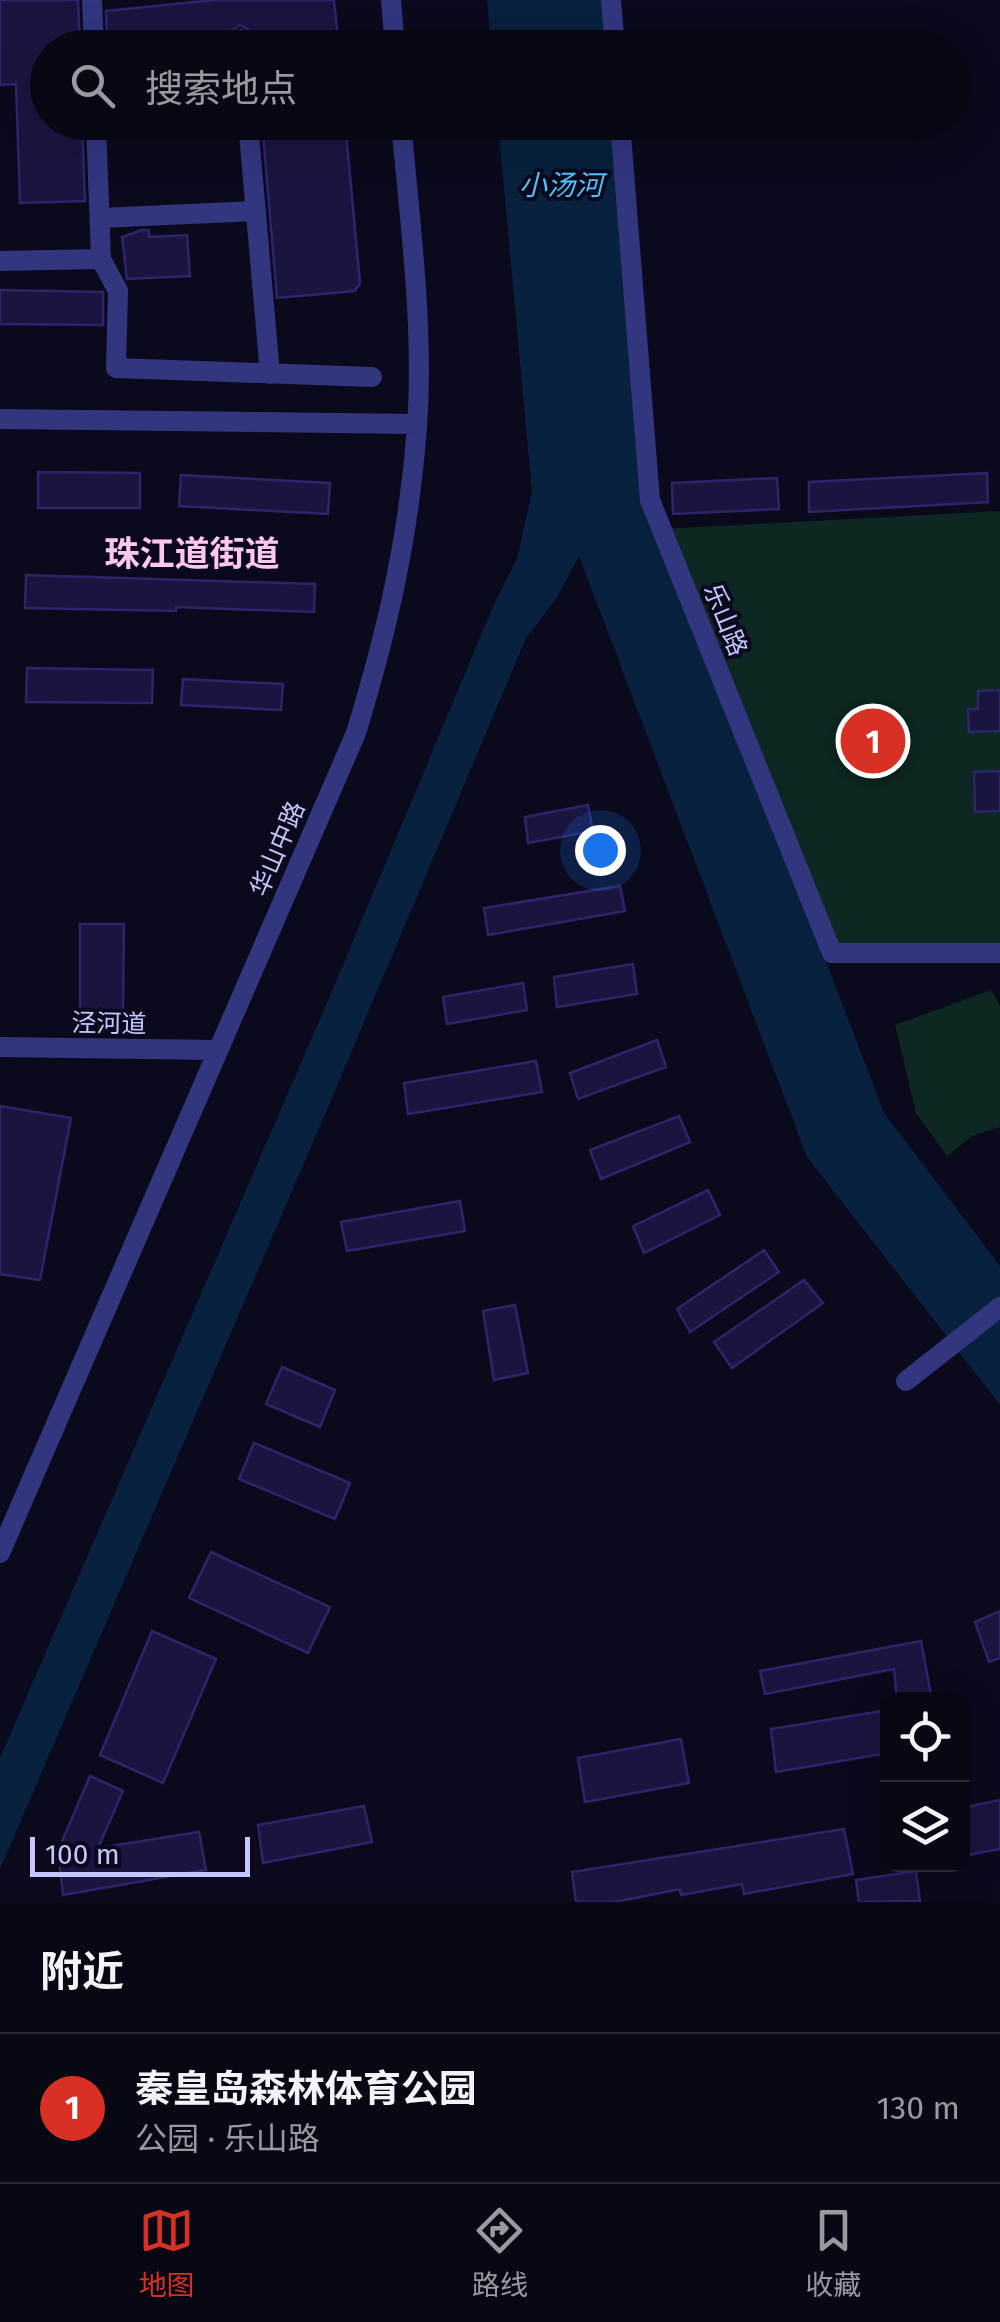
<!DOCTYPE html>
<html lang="zh">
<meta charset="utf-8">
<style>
body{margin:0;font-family:"Fira Sans","Noto Sans SC",sans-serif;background:#11111e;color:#f1f3f6}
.controls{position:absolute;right:30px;bottom:30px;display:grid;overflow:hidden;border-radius:20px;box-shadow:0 10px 40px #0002}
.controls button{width:90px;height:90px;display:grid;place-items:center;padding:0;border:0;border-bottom:2px solid #292934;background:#080815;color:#f1f3f6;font:50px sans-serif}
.scale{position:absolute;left:30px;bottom:25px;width:220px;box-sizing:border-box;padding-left:10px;border:5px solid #c6c5ff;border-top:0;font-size:28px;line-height:35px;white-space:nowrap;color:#c6c5ff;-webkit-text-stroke:8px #0b0a1c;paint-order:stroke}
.you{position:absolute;left:600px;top:850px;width:35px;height:35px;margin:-25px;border:8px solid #fff;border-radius:50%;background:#1a73e8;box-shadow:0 0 0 15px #1a73e833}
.badge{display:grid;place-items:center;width:65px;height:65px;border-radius:50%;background:#d93025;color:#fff;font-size:32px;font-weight:700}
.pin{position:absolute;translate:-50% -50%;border:5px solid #fff;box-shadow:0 2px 10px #0006}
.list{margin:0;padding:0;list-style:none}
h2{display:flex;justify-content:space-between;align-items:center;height:130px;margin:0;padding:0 40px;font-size:42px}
h2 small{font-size:32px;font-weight:400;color:#989aa0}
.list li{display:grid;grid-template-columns:65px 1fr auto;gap:30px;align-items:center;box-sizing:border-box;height:150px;padding:0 40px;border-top:2px solid #292934}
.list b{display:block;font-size:38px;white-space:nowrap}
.list p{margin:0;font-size:32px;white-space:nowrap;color:#989aa0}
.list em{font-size:32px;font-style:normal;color:#989aa0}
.icon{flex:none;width:55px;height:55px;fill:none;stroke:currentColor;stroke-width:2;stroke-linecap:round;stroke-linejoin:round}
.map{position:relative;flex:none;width:1000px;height:1902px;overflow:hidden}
.search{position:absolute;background:#080815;box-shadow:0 10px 40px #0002;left:30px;right:30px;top:30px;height:110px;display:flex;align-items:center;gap:25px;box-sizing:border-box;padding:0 35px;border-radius:55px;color:#989aa0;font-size:38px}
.sheet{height:280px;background:#080815}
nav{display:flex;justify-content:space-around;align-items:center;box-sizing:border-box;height:140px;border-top:2px solid #292934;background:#080815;font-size:28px;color:#989aa0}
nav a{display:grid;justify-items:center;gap:5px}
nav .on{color:#d93025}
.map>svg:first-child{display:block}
.green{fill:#0d2723}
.water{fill:#07213e}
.building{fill:#19153f;stroke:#2c256c;stroke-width:2.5}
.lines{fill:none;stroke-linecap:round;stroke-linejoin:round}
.minor{stroke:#32367f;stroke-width:20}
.labels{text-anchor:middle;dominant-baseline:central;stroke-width:8;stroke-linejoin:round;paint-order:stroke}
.street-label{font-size:25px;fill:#c6c5ff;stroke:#0b0a1c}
.water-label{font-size:28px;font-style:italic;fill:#53c1ff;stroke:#0b0a1c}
.district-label{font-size:35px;font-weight:bold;fill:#ffc7f0;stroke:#0b0a1c}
</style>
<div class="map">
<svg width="1000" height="1902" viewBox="0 0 1000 1902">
<rect width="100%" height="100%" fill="#0b0a1c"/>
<path class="green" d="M1000 511V953H832L661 529Z
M991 990 1000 1006V1127L972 1136 947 1156 916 1113 895 1025Z"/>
<path class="water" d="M487 0H602L606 47H491Z
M498 123H613L644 485 884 1113 1000 1266V1405L807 1157 579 556 556 599 526 638 329 1105 0 1869V1758L330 996 494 604 517 558 532 492Z"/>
<path class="building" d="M0 0H78L80 48H48V122H82L85 201 20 203 16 84 0 85Z
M214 0H334L339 48H256L253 32 240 25 229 33 107 41 106 11Z
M262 122H345L360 283 355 291 277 298Z
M142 230H149V237L187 235 190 276 127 279 122 237Z
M0 290 103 292V325L0 324Z
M38 472 140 473V508H38Z
M987 473 988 502 809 512V482Z
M181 475 330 483 328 514 179 506Z
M777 478 779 509 673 514 672 483Z
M26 575 315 584 314 612 176 607V611L25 608Z
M27 668 153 670 152 703 26 702Z
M183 679 283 684 281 710 181 705Z
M1000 690V731L969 732 968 709H978V691Z
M1000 771V811L975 812 974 772Z
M588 805 593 831 528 843 525 817Z
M620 886 625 911 488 935 484 908Z
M80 924H124L123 1010H80Z
M633 964 637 994 557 1007 554 977Z
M523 983 527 1010 447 1024 443 997Z
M657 1040 666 1067 578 1099 570 1073Z
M536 1061 542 1092 408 1114 404 1083Z
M0 1106 71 1118 40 1280 0 1274Z
M679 1116 690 1142 601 1179 590 1150Z
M708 1190 720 1215 644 1253 633 1226Z
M460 1201 465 1231 347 1251 341 1222Z
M764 1250 779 1272 690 1332 677 1309Z
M804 1280 823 1303 732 1368 714 1342Z
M515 1305 528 1373 494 1380 483 1311Z
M282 1367 335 1390 320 1427 266 1404Z
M254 1443 350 1483 335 1519 239 1479Z
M211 1552 330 1607 308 1653 189 1598Z
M1000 1611V1658L989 1662 975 1622Z
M152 1631 216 1659 163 1783 100 1755Z
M921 1641 932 1700H897L894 1669 765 1694 760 1671Z
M888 1710V1753L776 1772 771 1729Z
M681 1739 689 1783 585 1802 578 1758Z
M90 1776 123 1791 98 1848 199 1832 206 1870 63 1895 58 1851Z
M1000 1800V1849L962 1856V1808Z
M364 1806 372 1842 263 1863 258 1825Z
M844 1829 853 1874 744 1894 742 1884 681 1895 680 1889 615 1902H576L572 1872Z
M916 1871 920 1901 859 1902 856 1880Z"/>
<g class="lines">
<path class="minor" d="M92 0 94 48
M391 0 395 48
M611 0 615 48
M241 39 242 48
M248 122 270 374
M620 122 650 500 832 953H1000
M100 218 256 211
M101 259 118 291 116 368 372 377
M0 261 101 259 96 122
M0 419 417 424
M0 1047 218 1050
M906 1381 1000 1307
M0 1553 356 733C388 628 409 536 417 427 424 326 410 223 401 122"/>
</g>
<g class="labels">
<g class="street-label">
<text transform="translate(725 620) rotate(68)">乐山路</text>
<text transform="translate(278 849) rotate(-67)">华山中路</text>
<text transform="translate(109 1024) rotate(1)">泾河道</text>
</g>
<g class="water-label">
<text x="561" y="185">小汤河</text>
</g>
<g class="district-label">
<text x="192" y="554">珠江道街道</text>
</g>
</g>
</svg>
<div class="controls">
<button><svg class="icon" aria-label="locate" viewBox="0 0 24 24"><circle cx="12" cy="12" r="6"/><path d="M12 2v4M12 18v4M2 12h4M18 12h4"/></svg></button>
<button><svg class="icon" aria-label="layers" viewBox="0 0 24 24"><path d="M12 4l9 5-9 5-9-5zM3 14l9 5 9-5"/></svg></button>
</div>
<div class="scale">100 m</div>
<div class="you"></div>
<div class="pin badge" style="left:873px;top:741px">1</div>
<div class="search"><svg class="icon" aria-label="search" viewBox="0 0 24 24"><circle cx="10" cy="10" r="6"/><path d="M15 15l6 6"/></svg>搜索地点</div>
</div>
<section class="sheet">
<h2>附近<small></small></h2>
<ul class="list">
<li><span class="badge">1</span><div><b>秦皇岛森林体育公园</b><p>公园 · 乐山路</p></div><em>130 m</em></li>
</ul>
</section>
<nav>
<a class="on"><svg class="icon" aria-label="map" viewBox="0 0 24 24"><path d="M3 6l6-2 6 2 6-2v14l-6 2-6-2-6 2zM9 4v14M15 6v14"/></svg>地图</a>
<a><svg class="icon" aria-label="directions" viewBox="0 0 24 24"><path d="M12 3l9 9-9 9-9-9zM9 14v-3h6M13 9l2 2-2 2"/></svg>路线</a>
<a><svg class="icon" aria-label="saved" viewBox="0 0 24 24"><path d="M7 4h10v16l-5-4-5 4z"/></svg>收藏</a>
</nav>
